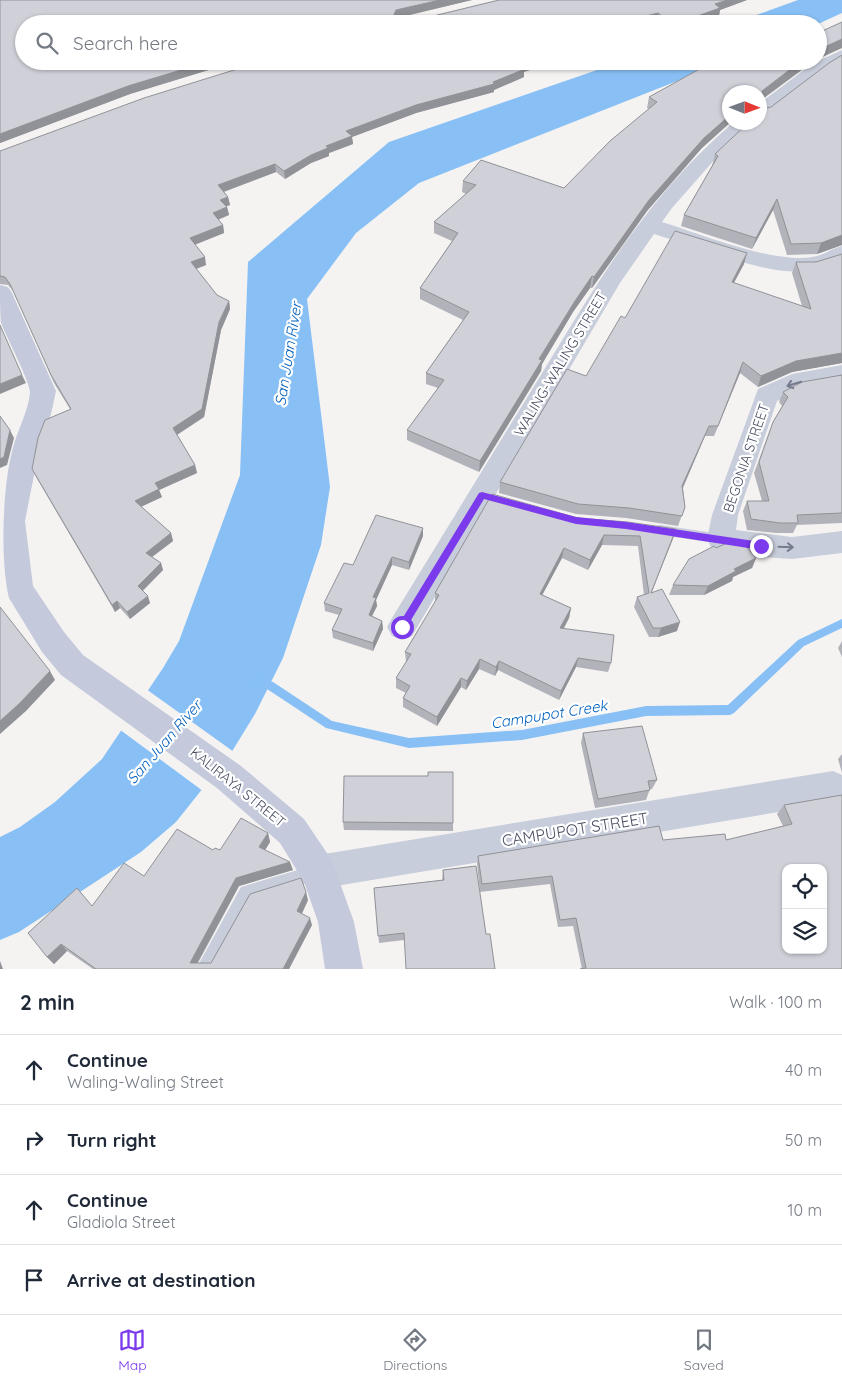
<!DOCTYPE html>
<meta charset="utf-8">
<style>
body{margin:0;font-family:Quicksand,sans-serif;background:#f2f2f3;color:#1f2937}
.controls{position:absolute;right:15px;bottom:15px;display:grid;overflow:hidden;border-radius:10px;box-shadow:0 1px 4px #0004}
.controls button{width:45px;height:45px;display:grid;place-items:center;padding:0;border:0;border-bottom:1px solid #e0e1e3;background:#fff;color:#1f2937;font:25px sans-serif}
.compass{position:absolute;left:722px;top:85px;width:45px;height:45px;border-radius:50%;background:#fff;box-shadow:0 1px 4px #0004;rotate:91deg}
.stop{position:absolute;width:15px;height:15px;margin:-11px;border:4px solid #7c3aed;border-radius:50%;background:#fff}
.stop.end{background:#7c3aed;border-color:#fff;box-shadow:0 1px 5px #0008}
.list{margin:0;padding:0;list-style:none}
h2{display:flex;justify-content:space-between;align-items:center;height:65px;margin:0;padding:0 20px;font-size:21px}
h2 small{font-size:16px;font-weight:400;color:#747a83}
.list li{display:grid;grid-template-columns:32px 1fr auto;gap:15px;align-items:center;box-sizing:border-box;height:70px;padding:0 20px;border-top:1px solid #e0e1e3}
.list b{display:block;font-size:19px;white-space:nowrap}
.list p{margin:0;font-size:16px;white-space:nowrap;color:#747a83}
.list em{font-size:16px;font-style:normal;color:#747a83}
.icon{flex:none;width:28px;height:28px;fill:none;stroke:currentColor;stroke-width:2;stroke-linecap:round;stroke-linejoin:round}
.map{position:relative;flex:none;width:842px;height:969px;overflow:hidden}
.search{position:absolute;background:#fff;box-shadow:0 1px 4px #0004;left:15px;right:15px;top:15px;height:55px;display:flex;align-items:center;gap:12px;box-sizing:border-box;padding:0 18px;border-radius:28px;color:#747a83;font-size:19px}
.sheet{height:345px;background:#fff}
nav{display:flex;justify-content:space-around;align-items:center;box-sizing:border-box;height:70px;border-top:1px solid #e0e1e3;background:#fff;font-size:14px;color:#747a83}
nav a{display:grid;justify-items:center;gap:2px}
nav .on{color:#7c3aed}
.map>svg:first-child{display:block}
.water{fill:#88c0f5}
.pier{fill:#f5f3f2}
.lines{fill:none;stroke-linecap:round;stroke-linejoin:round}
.stream{fill:#88c0f5;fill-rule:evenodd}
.lane{fill:#c8cddb;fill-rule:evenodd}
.street{fill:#c8cddb;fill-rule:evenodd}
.secondary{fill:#c4c9dc;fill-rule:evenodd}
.wall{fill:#b2b3ba}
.shaded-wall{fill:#919297}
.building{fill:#cfd0d8;stroke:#919297;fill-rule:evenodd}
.oneway{stroke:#757a8c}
.route{fill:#7c3aed}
.labels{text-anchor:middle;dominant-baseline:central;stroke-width:4.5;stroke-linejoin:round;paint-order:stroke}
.street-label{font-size:14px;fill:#484e62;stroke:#fff}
.water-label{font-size:15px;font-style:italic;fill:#0060bd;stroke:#fff}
.near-street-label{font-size:16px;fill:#484e62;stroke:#fff}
</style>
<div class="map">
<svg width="842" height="969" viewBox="0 0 842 969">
<rect width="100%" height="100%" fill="#f5f3f2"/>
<path class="water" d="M798 0H842V13L818 24H731Z
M623 61H728L419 183 356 233 307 299 330 487 321 545 283 658 255 714 231 753 176 822 141 852 19 932 0 940V837L20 827 55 802 102 759 163 668 179 641 240 475 248 262 389 142Z"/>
<path class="pier" d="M146 689 234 752 203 791 119 729Z"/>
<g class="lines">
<path class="stream" d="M842 619V628L804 646 734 713 730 715 646 716 522 740 409 748 326 728 267 689 254 686 253 683 254 680 258 678 273 682 332 721 409 738 522 730 646 706 728 705 798 640Z"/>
<path class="lane" d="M660 525 721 534 726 535 728 539 726 543 721 544 660 535 655 534 654 530 655 526Z
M318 864 324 866 326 872 324 878 252 900 213 969H196L241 887Z"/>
<path class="street" d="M842 50V62L824 72 767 116 760 118V103L812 64Z
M734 122H755L716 158 672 208 662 222C701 234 778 266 817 256 825 254 833 248 842 246V262C801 281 760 268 720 255 698 248 676 241 654 234L620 283 412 636 402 640 392 636 387 627 392 618C440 540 488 461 536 383 596 285 646 197 734 122Z
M842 365V383L797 391 777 401 738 515 736 530 792 537 842 531V553L792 559 761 557 711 547 707 539 712 515 758 389 792 374Z
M833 771 842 775V799L833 803 318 889 306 884 301 872 306 860 318 855Z"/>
<path class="secondary" d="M0 285 8 287 12 293 56 391 51 414 40 445 25 521 33 586 64 632 83 655 241 766 304 819 331 859 336 872 354 922 363 969H325L318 922 304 882 280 843 217 788 61 675 42 652 9 598C0 561 2 483 14 444 19 427 28 411 30 393 31 384 6 336 1 323 0 312 0 296 0 285Z"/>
</g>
<path class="wall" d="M0 0H472L401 17 425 18 499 0H747L720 10 719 16 696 24H661L657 21 646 24H24V61H238L130 94 0 143Z
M811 62 762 99V109L842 245 817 254 787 255 773 210 752 249 681 226 684 215 712 166 715 154 760 122V92H730L701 149 647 211 592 288H590L573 312 542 364 541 371 479 472 407 440V430L438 388 426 384V373L463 320 420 299V288L452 241 434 233V222L466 194 462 192 463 181 564 188 649 109 647 108 649 97 732 67Z
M524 72V77L494 90V92L416 113 352 137 353 144 329 153V156L311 163 285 179 276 172 224 192 228 197 230 205 226 206 227 207 229 215 218 220 223 225 224 233 195 244 206 265 196 269 217 295 229 301 230 309 221 330 204 417 177 435 195 465 197 473 159 490 162 497 141 507 171 533 173 541 152 557 161 563 163 570 143 591 150 603 130 619 120 608 115 612 36 477 32 469 70 409 54 383 14 292 8 285 0 284V151Z
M842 254V363L792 372 758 387 740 373 714 436H705L683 488 685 507 678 526 626 518 576 514 499 493 500 482 586 376 625 318 744 264 734 283 802 306 792 273 796 262H816Z
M842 375V523L797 525 793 533H776L747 530 743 511 747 501H762L754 473 773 422 782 406 779 402 783 392Z
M578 518 676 529 652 592 677 631 658 637H649L634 607 637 597 644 595 638 546 602 545 588 570 562 558 542 595 571 608 569 618 564 628 611 663 608 672 576 667 559 700 498 670 495 676 479 669 466 690 461 687 437 726 403 707V698L406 693 396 688V678L406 662 405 652 435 603V593Z
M423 536 409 570 392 565 376 600 377 606 372 616 382 621 383 629 373 651 333 638 332 630 339 615 325 611 324 603 353 565Z
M716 548 756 558 752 568 733 577 732 581 704 595H669L673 585Z
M842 641V657L838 648Z
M583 733 657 780 652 789H650L646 800 595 808 581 743Z
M842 754V773L838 759Z
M428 776 453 823V831L344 830 343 822Z
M842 795V969H582L573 926 558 927 550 884 480 892 477 864 478 856 663 840H726L783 826 777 814 784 805Z
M268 833 270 842 265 850 293 870 239 886 198 963H211L308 900 302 914 312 925 289 969H93L67 951 54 964 47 957 92 906 144 876 213 850H220Z
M476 866 404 940 379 943 374 888 442 880 443 870Z"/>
<path class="shaded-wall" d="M440 0H472L397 18 393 17 396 10Z
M727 0H747L720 10 719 16 696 24H672L715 4Z
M658 13 657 21 646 24H621L631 20Z
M842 39V48L818 59V50Z
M211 61H238L130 94 0 143V134L128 86Z
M535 61H558L524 72V77L494 90V92L416 113 352 137 353 144 329 153V156L311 163 285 179 284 171 326 146 346 131 416 105 493 82 520 66Z
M801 61H814L760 101 762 91Z
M730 115V122H731L701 149 647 211 592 288 594 277 649 200 704 138Z
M275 164 276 172 220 193 218 185Z
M228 197 230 205 222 208 220 200Z
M777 199 773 210 752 249 756 238Z
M227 207 229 215 214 221 213 213Z
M223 225 224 233 192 246 190 238Z
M842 235V245L817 254 821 243Z
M747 253 744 264 728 293 732 282Z
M205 257 206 265 193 270 191 262Z
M592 276 590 288 573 312 542 364 541 371 479 472 480 461 539 359 575 301Z
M229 301 230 309 221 330 204 417 175 436 173 428Z
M842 353V363L792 372 758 387 761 376 796 361Z
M743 362 740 373 714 436 718 426Z
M22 375 26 383 0 394V384Z
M709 426 705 436 679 496 682 486Z
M10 430 14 438 7 465 0 468V459Z
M195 465 197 473 159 490 162 497 138 508 135 501 155 483Z
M423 528V536L409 570V562Z
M676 529 673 539 647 603 651 593Z
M171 533 173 541 148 560 146 553Z
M604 535 602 545 588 570 590 560Z
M564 548 562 558 538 603 540 594Z
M392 557V565L376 600 377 606 369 622V615L373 597Z
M756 558 752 568 733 577 732 581 704 595 708 586 734 569Z
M161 563 163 570 140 593 138 586Z
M148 596 150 603 130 619 127 612Z
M117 601 120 608 115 612 112 605Z
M571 608 569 618 559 637 560 628Z
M382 621 383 629 373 651V643Z
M680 622 677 631 658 637 661 628Z
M578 658 576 667 559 700 561 691Z
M480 659 479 669 466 690 467 681Z
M499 661 498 670 495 676 496 667Z
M50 671 55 680 26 711 0 734V721Z
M461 678V687L437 726V717Z
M268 833 270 842 262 855 259 847Z
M290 862 293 870 239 886 194 969 190 963 236 878Z
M306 892 308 900 299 919 297 911Z
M310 918 312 925 289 969H283Z
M61 944 67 951 54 964 47 957Z
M0 961 3 969H0Z"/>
<path class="building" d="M0 0H440L396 10 393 17 425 18 499 0H727L715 4 720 8 689 19 672 23 658 13 631 20 621 24H24V61H211L128 86 0 134Z
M842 22V39L818 50V32H820Z
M842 55V235L821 243 791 244 777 199 756 238 684 215 718 156 715 154 749 122H760V92H730V115L704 138 649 200 594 277 592 276 575 301 539 359 542 360 480 461 407 430 444 380 426 373 469 312 420 288 458 233 434 222 476 185 463 181 481 160 564 188 610 141 657 102 649 97 714 61H720L732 67 744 61H801L762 91V109L771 107 829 63Z
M263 61H535L520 66 525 69 493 82 494 84 416 105 346 131 352 136 326 146 328 148 311 155 284 171 275 164 218 185 228 197 220 200 227 207 213 213 223 225 190 238 205 257 191 262 217 295 229 301 219 322 202 409 173 428 195 465 155 483 159 489 135 501 171 533 146 553 161 563 138 586 148 596 127 612 117 601 112 605 32 469 38 438 45 420 71 409 51 375 10 284 5 277 0 276V151L144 98Z
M675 231 747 253 732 282 811 309 796 262H816L842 254V353L796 361 761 376 743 362 718 426H709L682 486 685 507 682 516 629 508 578 504 500 482 567 369 586 376 621 316 625 318Z
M0 325 22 375 0 384Z
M842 375V513L797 515 798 523H780L751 519 747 501H769L759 462 773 422 788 397 783 392 802 382Z
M0 416 10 430 4 457 0 459Z
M492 494 578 518 628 522 676 529 651 593 662 589 680 622 661 628H653L637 597 649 593 640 536 604 535 590 560 564 548 540 594 571 608 560 628 614 635 611 663 578 658 561 691 499 661 496 667 480 659 467 681 461 678 437 717 403 698 410 686 396 678 411 654 405 652 439 595 435 593Z
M376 515 423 528 409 562 392 557 373 597 376 598 369 615 382 621 373 643 332 630 342 609 324 603 344 563 353 565Z
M729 542 745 545 756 558 734 569 736 571 708 586 673 585 689 559 714 546 716 548Z
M0 607 50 671 20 703 0 721Z
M642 726 657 780 648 781 650 790 598 799 583 733Z
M428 772H453V823L343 822 344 776H428Z
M842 795V969H580L586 968 576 918 560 920 552 876 482 884 478 856 659 826 663 840 725 834 726 840 792 824 784 805ZM786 868H823V950H786Z
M241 818 268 833 259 847 290 862 236 878 190 963H211L250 894 301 878 306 892 297 911 310 918 283 969H284H96L61 944 47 957 28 933 77 888 92 906 124 863 144 876 177 829 213 850 215 848 220 850Z
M476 866 486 934H490L495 969H406L404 933 378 936 374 888 444 880 443 870Z"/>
<defs><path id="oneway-shaft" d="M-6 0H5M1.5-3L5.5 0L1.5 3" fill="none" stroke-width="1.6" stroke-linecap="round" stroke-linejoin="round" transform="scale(1.25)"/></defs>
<g class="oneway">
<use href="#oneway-shaft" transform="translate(794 384) rotate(163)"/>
<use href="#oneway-shaft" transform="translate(786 547) rotate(2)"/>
</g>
<path class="route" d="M482 492 576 517 626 522 761 542 765 546 761 550 626 529 576 524 484 499 405 630H399V624L479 493Z"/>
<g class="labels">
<g class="street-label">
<text transform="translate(560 364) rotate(-59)">WALING-WALING STREET</text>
<text transform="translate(746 458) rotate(-71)">BEGONIA STREET</text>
<text transform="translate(238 787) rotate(39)">KALIRAYA STREET</text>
</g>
<g class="water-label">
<text transform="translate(288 354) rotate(-81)">San Juan River</text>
<text transform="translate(549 714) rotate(-9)">Campupot Creek</text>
<text transform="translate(164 742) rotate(-49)">San Juan River</text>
</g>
<g class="near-street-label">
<text transform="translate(575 829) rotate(-9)">CAMPUPOT STREET</text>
</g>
</g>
</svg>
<div class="controls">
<button><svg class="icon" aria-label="locate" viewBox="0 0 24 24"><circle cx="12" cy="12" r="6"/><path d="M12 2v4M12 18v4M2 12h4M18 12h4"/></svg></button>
<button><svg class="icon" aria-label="layers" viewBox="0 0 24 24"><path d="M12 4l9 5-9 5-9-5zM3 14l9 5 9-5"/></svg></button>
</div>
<svg class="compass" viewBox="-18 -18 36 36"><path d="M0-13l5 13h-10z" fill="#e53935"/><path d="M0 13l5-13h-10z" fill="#747a83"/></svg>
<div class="stop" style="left:402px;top:627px"></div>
<div class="stop end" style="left:761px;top:546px"></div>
<div class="search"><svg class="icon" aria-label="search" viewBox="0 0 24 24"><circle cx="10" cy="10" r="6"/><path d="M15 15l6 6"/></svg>Search here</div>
</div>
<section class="sheet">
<h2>2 min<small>Walk · 100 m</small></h2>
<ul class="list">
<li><svg class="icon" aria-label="ahead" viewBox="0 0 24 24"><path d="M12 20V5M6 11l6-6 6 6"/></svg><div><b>Continue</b><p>Waling-Waling Street</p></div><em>40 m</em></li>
<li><svg class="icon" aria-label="right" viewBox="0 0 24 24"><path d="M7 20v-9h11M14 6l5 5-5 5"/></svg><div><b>Turn right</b></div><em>50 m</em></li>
<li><svg class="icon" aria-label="ahead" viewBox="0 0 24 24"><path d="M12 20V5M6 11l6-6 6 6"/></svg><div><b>Continue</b><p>Gladiola Street</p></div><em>10 m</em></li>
<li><svg class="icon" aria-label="arrive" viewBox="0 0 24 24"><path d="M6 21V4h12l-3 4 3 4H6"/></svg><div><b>Arrive at destination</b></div></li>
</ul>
</section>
<nav>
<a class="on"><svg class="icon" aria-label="map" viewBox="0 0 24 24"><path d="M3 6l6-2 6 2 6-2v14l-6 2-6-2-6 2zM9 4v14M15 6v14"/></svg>Map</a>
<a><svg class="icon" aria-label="directions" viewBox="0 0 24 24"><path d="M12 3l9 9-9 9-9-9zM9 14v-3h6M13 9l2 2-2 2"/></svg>Directions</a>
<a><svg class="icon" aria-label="saved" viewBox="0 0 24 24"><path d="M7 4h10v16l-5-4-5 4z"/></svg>Saved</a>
</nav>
